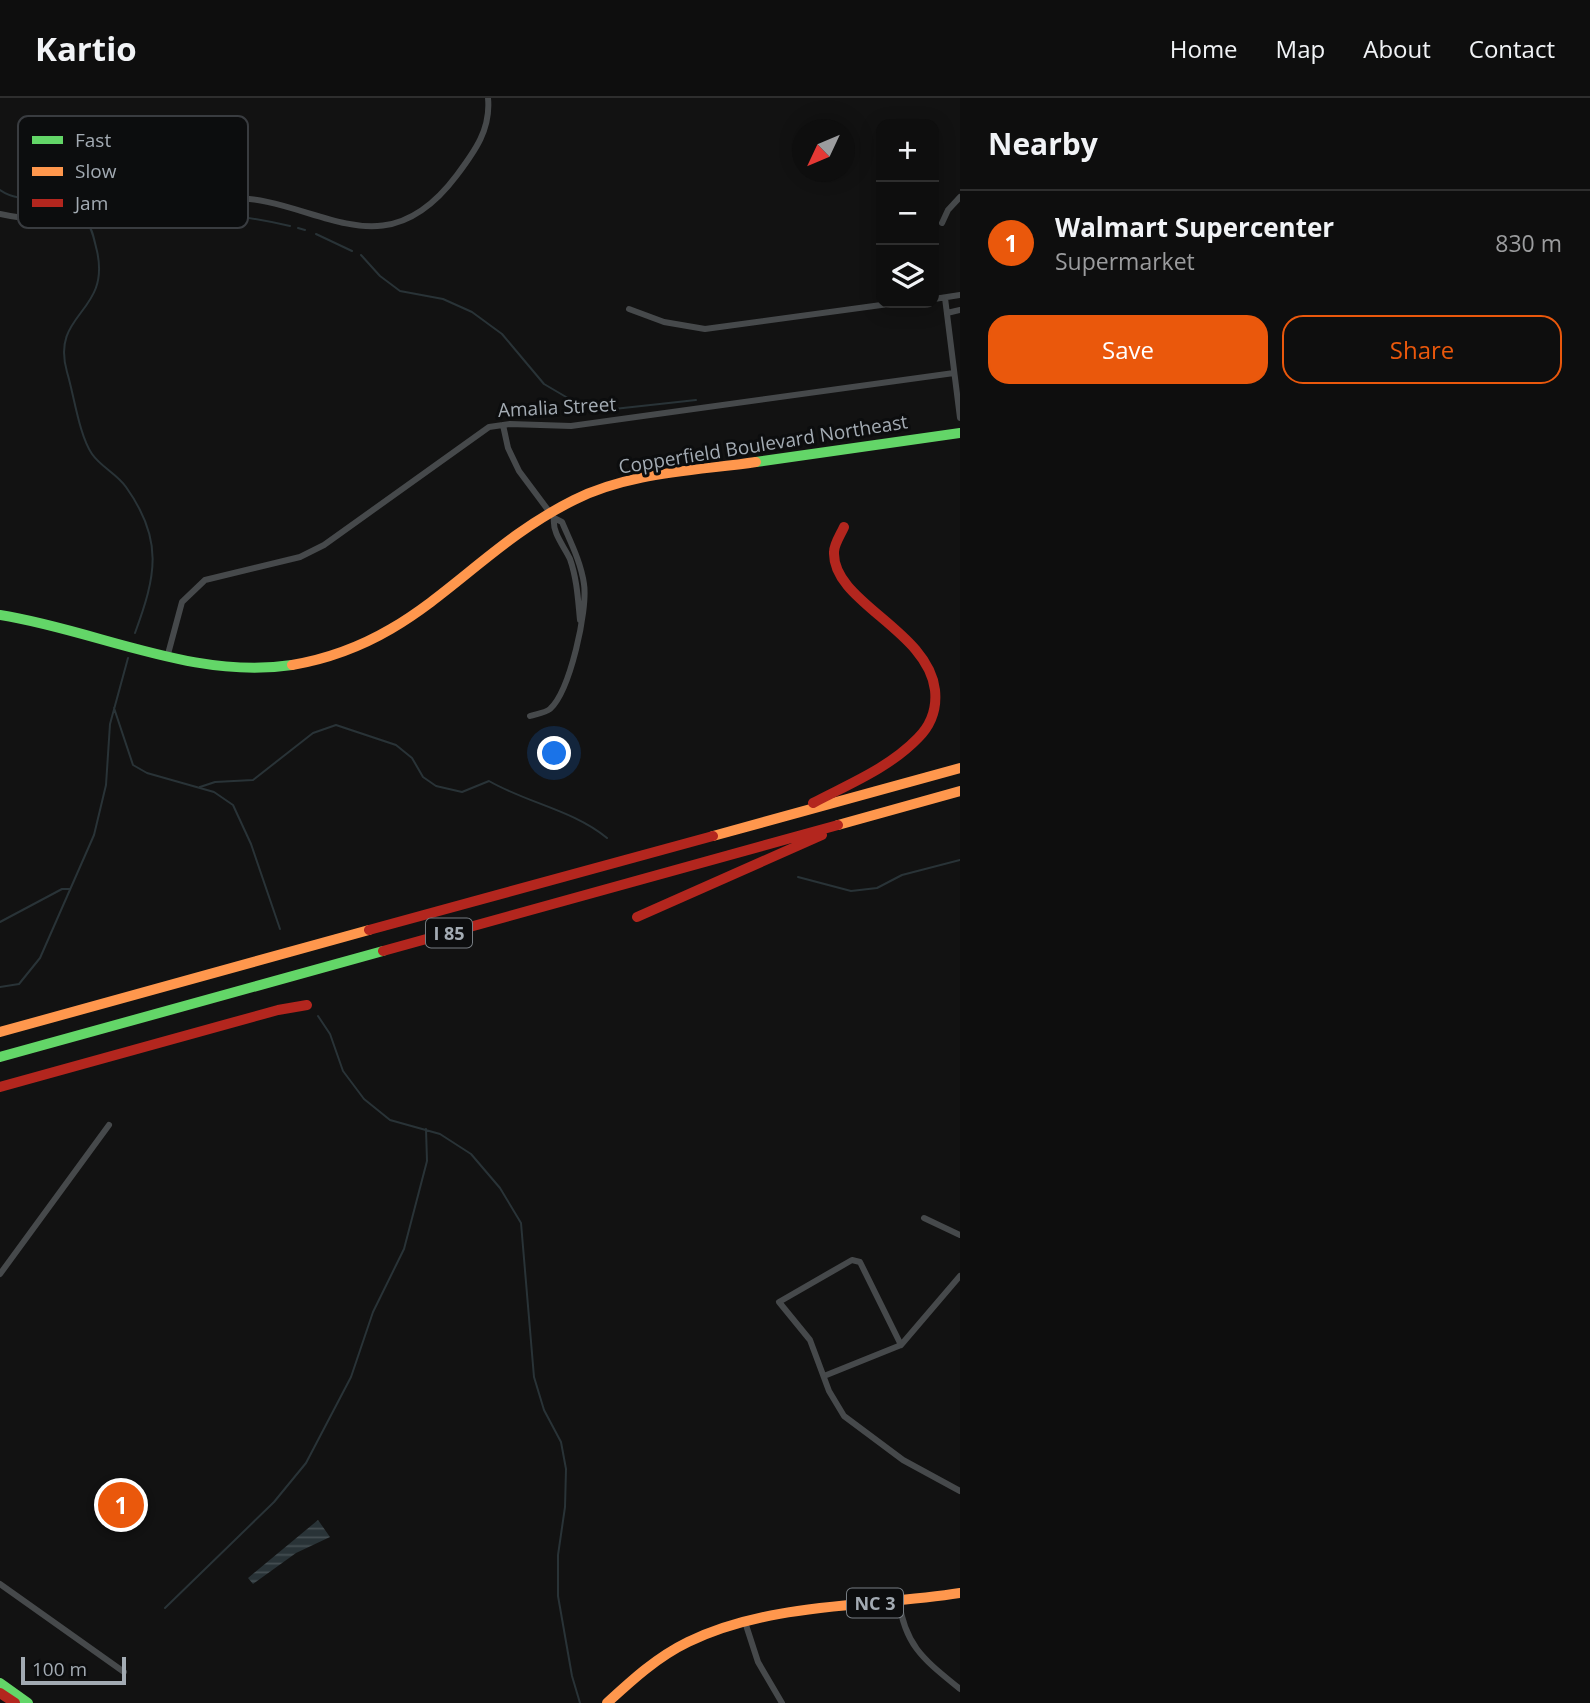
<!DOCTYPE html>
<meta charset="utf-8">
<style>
body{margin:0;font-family:"Open Sans",sans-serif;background:#1c1c1c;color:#f1f3f6}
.controls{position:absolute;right:21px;top:21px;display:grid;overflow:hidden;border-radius:14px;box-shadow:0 4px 18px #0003}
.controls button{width:63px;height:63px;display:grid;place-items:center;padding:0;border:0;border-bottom:2px solid #2e2e2e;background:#0e0e0e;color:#f1f3f6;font:35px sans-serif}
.compass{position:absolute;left:792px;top:21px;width:63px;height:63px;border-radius:50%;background:#0e0e0e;box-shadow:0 4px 18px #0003;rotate:226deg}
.scale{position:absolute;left:21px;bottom:18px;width:105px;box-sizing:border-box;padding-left:7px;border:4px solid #a3abb3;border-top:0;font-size:19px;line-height:24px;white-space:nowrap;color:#a3abb3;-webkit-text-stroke:5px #0c0d0e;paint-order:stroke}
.you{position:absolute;left:555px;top:656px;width:24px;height:24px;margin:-18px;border:5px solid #fff;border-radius:50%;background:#1a73e8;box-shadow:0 0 0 10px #1a73e833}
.badge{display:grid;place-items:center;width:46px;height:46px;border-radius:50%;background:#ea580c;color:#fff;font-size:23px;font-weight:700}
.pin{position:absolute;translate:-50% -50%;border:4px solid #fff;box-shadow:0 2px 7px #0006}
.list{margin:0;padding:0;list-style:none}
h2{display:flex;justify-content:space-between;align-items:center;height:91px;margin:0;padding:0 28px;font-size:30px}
h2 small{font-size:23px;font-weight:400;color:#9b9c9e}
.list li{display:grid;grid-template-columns:46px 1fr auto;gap:21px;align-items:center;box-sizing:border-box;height:105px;padding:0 28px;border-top:2px solid #2e2e2e}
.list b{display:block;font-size:26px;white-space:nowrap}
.list p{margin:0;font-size:23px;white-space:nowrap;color:#9b9c9e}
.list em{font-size:23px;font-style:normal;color:#9b9c9e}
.actions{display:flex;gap:14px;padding:21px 28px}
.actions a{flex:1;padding:16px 0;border:2px solid #ea580c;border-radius:21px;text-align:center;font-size:24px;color:#ea580c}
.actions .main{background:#ea580c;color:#fff}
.icon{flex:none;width:38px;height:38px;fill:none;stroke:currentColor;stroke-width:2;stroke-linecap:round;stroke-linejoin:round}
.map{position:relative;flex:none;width:960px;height:1605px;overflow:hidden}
header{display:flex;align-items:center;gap:42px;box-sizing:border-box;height:98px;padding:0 35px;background:#0e0e0e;border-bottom:2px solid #2e2e2e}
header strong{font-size:33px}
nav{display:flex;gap:38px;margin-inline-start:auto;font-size:24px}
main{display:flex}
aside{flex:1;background:#0e0e0e}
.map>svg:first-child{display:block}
.water{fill:url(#water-rules)}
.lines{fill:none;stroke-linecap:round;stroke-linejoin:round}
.stream{stroke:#293337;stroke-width:2}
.street{stroke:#46494b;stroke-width:6}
.fast{stroke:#63d668;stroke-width:10}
.slow{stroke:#ff974d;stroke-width:10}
.jam{stroke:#b3261e;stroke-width:10}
.labels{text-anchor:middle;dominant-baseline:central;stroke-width:6;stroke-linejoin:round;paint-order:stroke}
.shield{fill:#0c0d0e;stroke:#767c82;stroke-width:2}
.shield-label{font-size:18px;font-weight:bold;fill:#a3abb3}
.street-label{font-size:19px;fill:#a3abb3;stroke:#0c0d0e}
.key{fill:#0c0d0e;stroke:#393c40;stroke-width:2}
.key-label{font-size:19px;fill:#a3abb3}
</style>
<header>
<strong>Kartio</strong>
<nav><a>Home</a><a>Map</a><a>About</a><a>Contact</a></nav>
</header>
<main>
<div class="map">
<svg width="960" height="1605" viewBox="0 0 960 1605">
<defs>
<pattern id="water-rules" width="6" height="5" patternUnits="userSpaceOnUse" patternTransform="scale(1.75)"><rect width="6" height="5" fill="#293337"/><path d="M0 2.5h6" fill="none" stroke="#454e52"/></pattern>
</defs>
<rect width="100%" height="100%" fill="#121212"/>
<path class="water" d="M318 1422 330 1439 296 1455 253 1486 248 1480Z"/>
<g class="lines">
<path class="stream" d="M0 92C23 108 56 96 77 113
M86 123C93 131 94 142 97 153 111 216 50 214 67 274 74 297 79 337 92 356 101 369 117 376 126 389 164 442 156 478 135 535
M133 123C196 112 228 114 290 128
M91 128 121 125
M298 130 305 132
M316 136 352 153
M361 157 380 178 400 193 443 201 472 214 502 236 544 286 578 306 614 311 696 302
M114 610 133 667 147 675 214 694 233 707 251 746 280 831
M200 689 215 684 253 682 313 635 336 627 396 647 412 660 423 679 436 688 462 694 489 683C527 705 573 712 607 740
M798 779 851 793 877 790 902 777 960 762
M0 824 62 791H70
M0 889 19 886 40 860 94 737 106 687 110 626 128 560
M318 918 330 936 343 973 364 1001 390 1022 440 1036 471 1056 500 1090 521 1125 534 1279 544 1312 561 1344 566 1371 565 1409 558 1457V1498L572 1578 580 1605
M165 1510 274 1404 306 1365 351 1279 373 1214 404 1151 427 1063 426 1031"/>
<path class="street" d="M0 116C72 133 150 104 223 100 314 95 380 180 457 77 475 53 491 31 488 0
M942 125 948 112 960 99
M945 200 960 320
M934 201 960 197
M629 211 664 224 705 231 896 205
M947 215 960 212
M503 327 508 350 519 373 554 420C552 435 564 448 570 461 577 481 578 502 580 522
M168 556 182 504 205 482 300 459 324 447 489 329 510 326 571 328 954 275
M530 618C536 616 545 615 550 611 570 593 588 512 584 486 581 464 570 443 562 424L554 420
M924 1120 960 1137
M0 1176 109 1027
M960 1178 901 1247 860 1164 852 1162 779 1204 810 1242 829 1293 844 1318 903 1362 960 1393
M824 1278 901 1247
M0 1486 124 1574
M899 1503C905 1549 926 1563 960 1591
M745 1524 758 1564 782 1605"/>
<path class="fast" d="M756 364 960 335
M0 517C96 532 193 582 292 567
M0 959 383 853
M0 1585 28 1605"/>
<path class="slow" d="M292 567C421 545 467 455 574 402 630 374 695 373 756 364
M838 727 960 693
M713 738 960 670
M0 934 369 832
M607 1605C632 1582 657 1559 688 1544 770 1504 871 1509 960 1495"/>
<path class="jam" d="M813 705C849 686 889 670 918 640 931 627 937 611 935 592 928 532 832 504 834 454 834 446 841 436 844 429
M637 819 822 737
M369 832 713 738
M383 853 838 727
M0 989 278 912 307 907
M0 1595 15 1605"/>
</g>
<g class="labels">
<g class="shield">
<rect x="426" y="820.5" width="46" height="29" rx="5"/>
<rect x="847" y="1490.5" width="56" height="29" rx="5"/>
</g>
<g class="shield-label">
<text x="449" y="835">I 85</text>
<text x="875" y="1505">NC 3</text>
</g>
<g class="street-label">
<text transform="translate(557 309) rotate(-3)">Amalia Street</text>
<text transform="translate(763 346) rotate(-9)">Copperfield Boulevard Northeast</text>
</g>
</g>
<rect x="18" y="18" width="230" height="112" rx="10" class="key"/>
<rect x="32" y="38" width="31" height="8" fill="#63d668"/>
<rect x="32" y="69" width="31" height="9" fill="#ff974d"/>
<rect x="32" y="101" width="31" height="8" fill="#b3261e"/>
<g class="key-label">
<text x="75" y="49">Fast</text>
<text x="75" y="80">Slow</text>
<text x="75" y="112">Jam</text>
</g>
</svg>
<div class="controls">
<button>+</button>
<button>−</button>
<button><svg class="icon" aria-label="layers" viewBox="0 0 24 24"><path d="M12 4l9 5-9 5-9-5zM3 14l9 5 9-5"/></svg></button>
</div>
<svg class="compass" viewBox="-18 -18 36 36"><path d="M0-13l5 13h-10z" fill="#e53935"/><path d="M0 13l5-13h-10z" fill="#9b9c9e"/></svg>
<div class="scale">100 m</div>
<div class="you"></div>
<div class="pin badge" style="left:121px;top:1407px">1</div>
</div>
<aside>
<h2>Nearby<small></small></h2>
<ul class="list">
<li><span class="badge">1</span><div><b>Walmart Supercenter</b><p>Supermarket</p></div><em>830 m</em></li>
</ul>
<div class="actions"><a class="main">Save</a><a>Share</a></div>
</aside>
</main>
